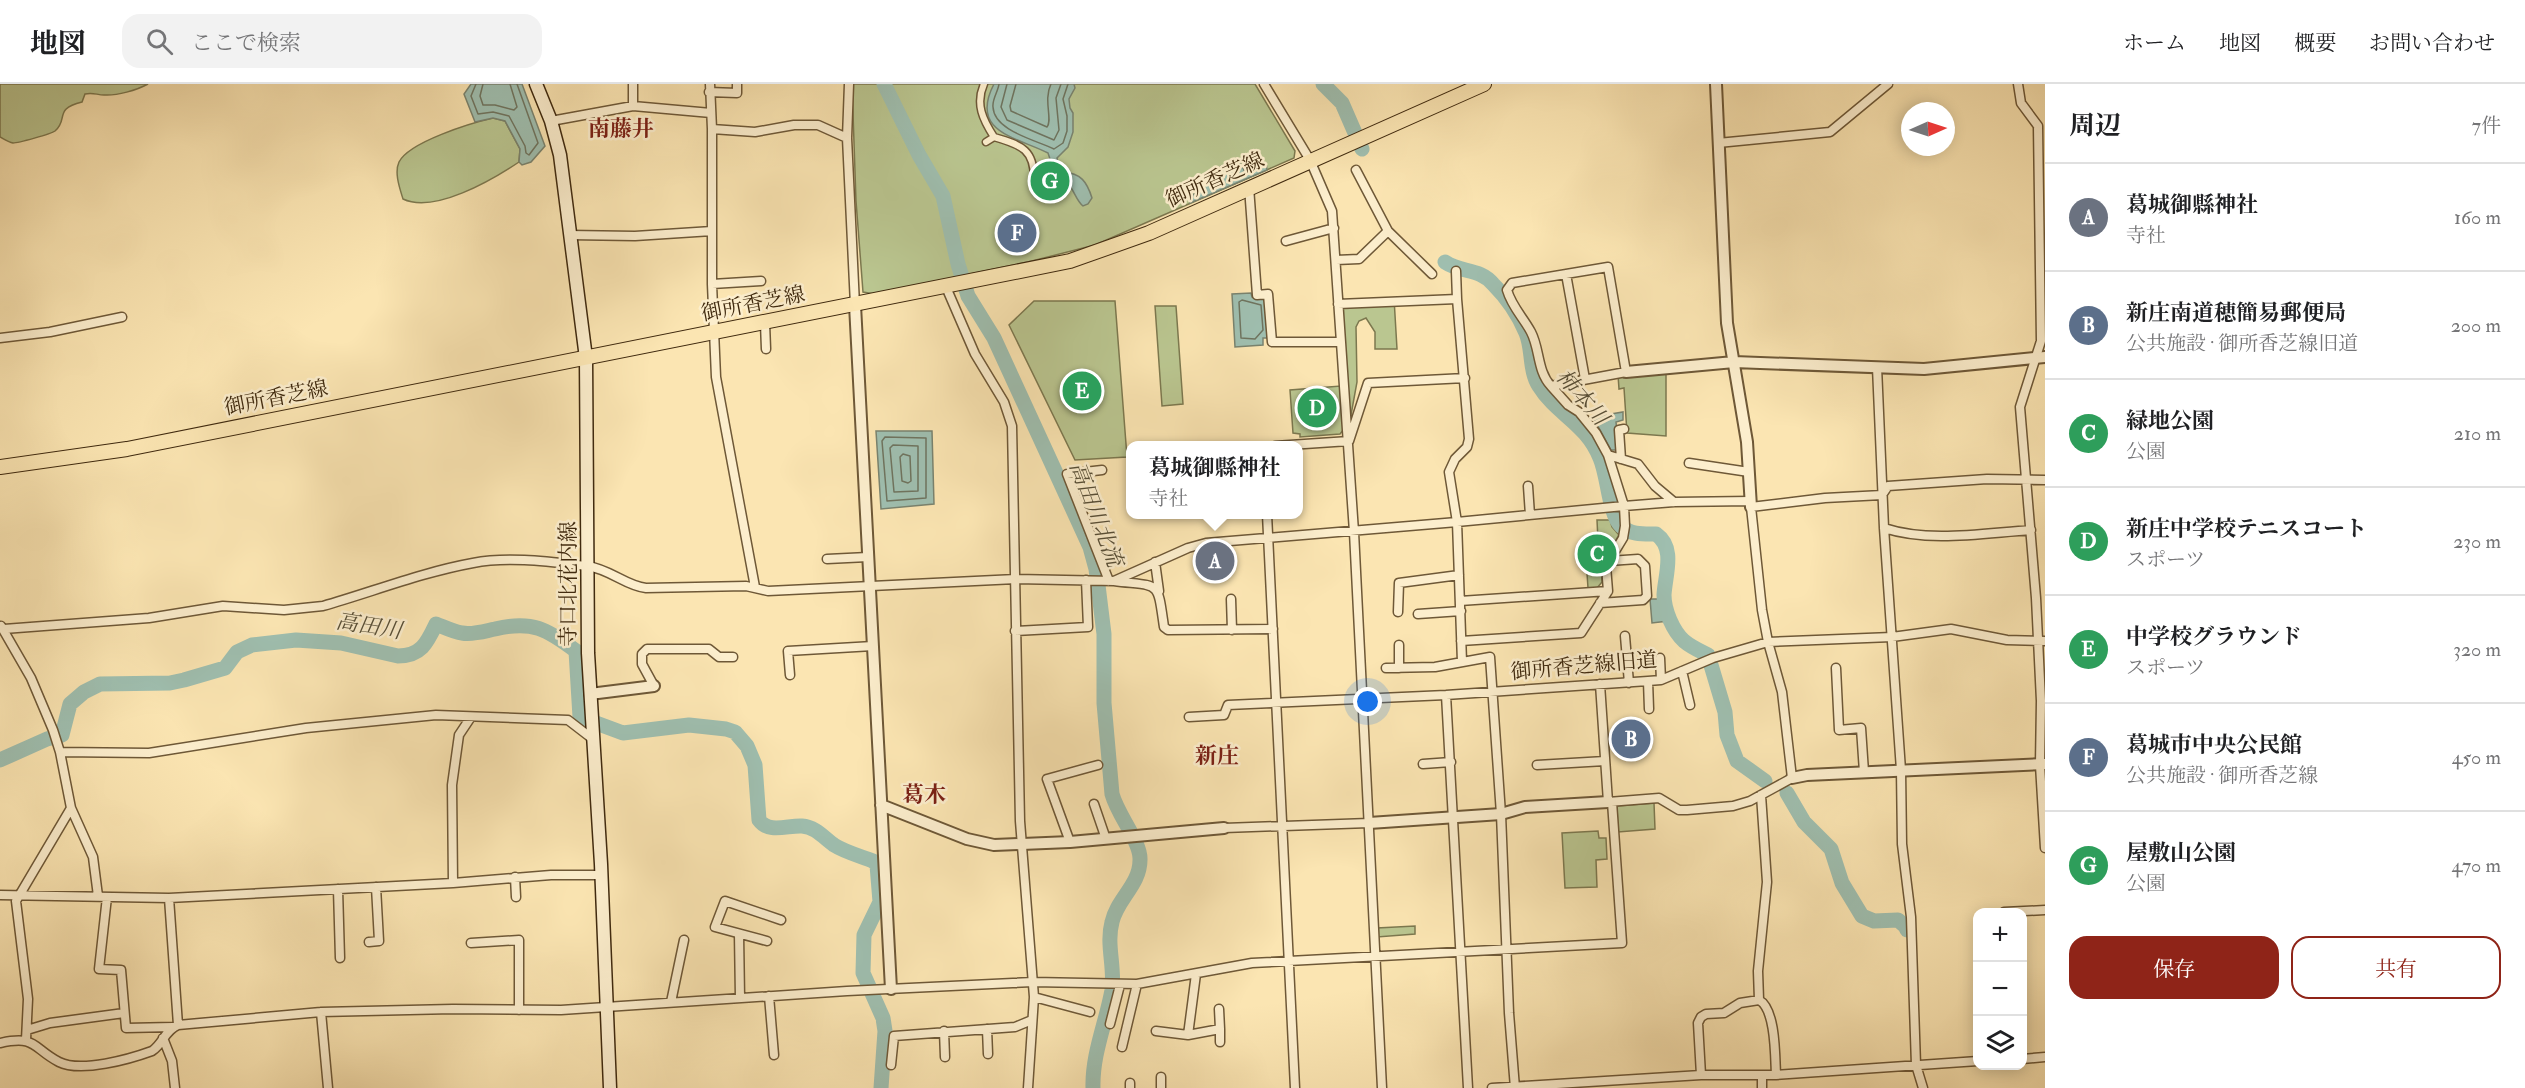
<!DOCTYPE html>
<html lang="ja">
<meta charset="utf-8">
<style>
body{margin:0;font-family:"IM FELL Double Pica","Noto Serif JP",serif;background:#f2f2f2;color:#202124}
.controls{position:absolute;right:18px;bottom:18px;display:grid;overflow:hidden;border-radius:12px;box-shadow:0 3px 15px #0003}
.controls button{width:54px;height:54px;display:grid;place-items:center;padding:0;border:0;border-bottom:2px solid #e0e0e0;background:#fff;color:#202124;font:30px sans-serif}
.compass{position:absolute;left:1901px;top:18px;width:54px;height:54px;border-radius:50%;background:#fff;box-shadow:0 3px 15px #0003;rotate:87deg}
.you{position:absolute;left:1368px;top:618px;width:21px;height:21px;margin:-15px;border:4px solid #fff;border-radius:50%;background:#1a73e8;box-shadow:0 0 0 9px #1a73e833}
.badge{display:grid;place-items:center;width:39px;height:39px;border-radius:50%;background:#8f2418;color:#fff;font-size:20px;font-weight:700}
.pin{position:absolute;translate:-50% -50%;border:3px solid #fff;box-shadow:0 2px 6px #0006}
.popup{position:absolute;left:1126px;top:357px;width:177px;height:78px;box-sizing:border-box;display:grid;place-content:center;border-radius:12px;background:#fff;filter:drop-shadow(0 2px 4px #0005);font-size:20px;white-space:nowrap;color:#757577}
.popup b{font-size:22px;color:#202124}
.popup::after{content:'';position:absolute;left:50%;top:100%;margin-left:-12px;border:12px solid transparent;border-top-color:#fff}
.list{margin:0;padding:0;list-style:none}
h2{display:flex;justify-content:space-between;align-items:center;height:78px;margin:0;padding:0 24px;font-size:26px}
h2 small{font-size:20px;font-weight:400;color:#757577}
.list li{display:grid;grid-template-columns:39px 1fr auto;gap:18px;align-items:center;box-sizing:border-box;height:108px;padding:0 24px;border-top:2px solid #e0e0e0}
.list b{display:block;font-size:22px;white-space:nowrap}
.list p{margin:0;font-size:20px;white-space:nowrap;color:#757577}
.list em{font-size:20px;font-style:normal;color:#757577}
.actions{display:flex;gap:12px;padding:18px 24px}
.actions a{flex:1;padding:14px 0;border:2px solid #8f2418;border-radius:18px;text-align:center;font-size:21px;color:#8f2418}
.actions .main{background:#8f2418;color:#fff}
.icon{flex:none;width:33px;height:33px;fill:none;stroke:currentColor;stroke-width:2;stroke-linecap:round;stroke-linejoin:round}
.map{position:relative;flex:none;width:2045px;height:1004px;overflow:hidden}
header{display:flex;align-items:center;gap:36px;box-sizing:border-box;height:84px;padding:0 30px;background:#fff;border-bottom:2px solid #e0e0e0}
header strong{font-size:28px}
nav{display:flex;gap:33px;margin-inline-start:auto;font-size:21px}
.search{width:420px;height:54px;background:#f2f2f2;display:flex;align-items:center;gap:15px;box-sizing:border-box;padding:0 21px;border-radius:18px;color:#757577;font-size:22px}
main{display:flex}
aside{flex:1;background:#fff}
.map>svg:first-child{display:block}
.green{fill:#bac690;stroke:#7c784f;stroke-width:1.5}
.water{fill:#9fbfb0;stroke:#79836f;stroke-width:1.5}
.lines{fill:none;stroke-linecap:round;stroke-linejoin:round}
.shore{stroke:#6f745f;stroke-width:1.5}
.river{stroke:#9fbfb0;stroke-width:15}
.pedestrian-casing{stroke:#6e5837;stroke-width:9}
.minor-casing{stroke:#6e5837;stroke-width:11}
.tertiary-casing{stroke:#6e5837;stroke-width:14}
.secondary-casing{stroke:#3f290e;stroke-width:15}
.primary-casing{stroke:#3f290e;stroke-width:16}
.pedestrian{stroke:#fceecd;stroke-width:6}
.minor{stroke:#fceecd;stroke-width:8}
.tertiary{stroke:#fceecd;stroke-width:10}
.secondary{stroke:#fceecd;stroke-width:12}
.primary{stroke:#fbe5b2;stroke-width:14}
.labels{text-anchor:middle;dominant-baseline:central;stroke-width:5;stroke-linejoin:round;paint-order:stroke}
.street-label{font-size:21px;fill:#3f290e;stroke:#fceecd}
.neighbourhood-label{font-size:22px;font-weight:bold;fill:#7a1f14;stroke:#fceecd}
.water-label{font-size:22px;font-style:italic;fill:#574e36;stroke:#fceecd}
</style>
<header>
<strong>地図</strong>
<div class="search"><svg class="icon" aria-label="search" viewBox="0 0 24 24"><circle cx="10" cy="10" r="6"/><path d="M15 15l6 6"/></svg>ここで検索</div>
<nav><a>ホーム</a><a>地図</a><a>概要</a><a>お問い合わせ</a></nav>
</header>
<main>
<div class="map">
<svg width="2045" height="1004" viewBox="0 0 2045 1004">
<rect width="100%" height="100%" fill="#fbe5b2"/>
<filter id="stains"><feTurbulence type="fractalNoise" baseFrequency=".00333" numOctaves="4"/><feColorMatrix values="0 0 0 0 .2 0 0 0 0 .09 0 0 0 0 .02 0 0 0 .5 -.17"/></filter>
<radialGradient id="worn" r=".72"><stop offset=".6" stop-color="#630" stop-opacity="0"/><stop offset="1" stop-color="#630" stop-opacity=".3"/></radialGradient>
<path class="green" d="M0 0H148C137 6 117 12 104 11 97 11 93 8 85 10L82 18C53 25 69 35 55 47 51 50 18 59 13 59 8 58 4 55 0 53Z
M852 0H1255L1295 67 1294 74 1095 161 1028 178 874 210 863 208 856 117Z
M493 34 505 37 520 65 519 78C492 96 434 130 403 115 400 105 394 89 399 78 409 58 471 39 493 34Z
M1394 214 1397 265H1375V248L1366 234 1359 237 1356 243 1357 298 1351 331H1348L1340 216Z
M1034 217H1115L1127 373 1075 376 1009 241Z
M1155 222H1176L1183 320 1162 322Z
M1666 286V352L1627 349 1624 304 1619 305 1618 291Z
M1341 302 1344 345 1340 350 1300 353V350L1293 349 1290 306Z
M1597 436H1610L1612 443 1619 451 1601 482 1602 498 1597 504H1588L1585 459 1598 457Z
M1654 719 1655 745 1618 748 1617 722Z
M1598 747 1599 754H1606L1607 775 1596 776 1597 803 1565 804 1562 749Z
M1415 842V850L1377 853V844Z"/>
<path class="water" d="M471 0H522L545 62 531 78 522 81 519 78 520 65 505 37 493 34 475 38 464 10Z
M994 0H1074L1075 4 1069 15 1070 24 1073 29V48L1068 63 1057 74 1059 84 1063 88C1081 89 1087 98 1092 114L1088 120 1083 122C1076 116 1075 108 1069 101 1062 93 1054 89 1047 81L1050 75 1048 69C1016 53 969 48 994 0Z
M1239 77 1245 88 1253 77 1266 79 1267 86 1190 119V114L1221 82Z
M1251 209 1252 213H1267L1269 254H1263V261L1235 263 1232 210Z
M1623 328V336L1616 338 1619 366H1611L1593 333Z
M876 347H932L934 420 881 425Z
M1650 515H1661L1668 537 1652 539Z"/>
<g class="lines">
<path class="shore" d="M476 0 471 12 478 30 493 28 509 32 525 62 526 69 529 71 538 59 517 0
M483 0 480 12 483 21H495L514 26 517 23 510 0
M999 0C998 8 992 15 993 23 994 47 1036 56 1054 65L1063 59 1067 47V32L1063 15 1068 0
M1007 0 1001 23 1007 36 1054 56 1059 46 1056 14 1061 0
M1016 0 1010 22 1011 27 1047 43C1053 36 1043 16 1051 0
M1242 216 1261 221 1263 246 1255 255 1241 254 1239 218Z
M885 353 926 354V414L887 417 882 357Z
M893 361 918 362V407L894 408 890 364Z
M903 370 910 372 911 397 908 399 902 397 900 373Z"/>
<path class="river" d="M884 0 919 71 943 112 958 180 968 212 994 254 1090 463 1096 485 1104 550V619L1112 710C1118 732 1141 758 1140 776 1140 801 1117 815 1112 838 1106 860 1115 883 1112 906 1106 939 1092 970 1093 1004
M1323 0 1342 19 1362 65
M1445 178C1461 189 1480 184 1493 200 1506 213 1519 232 1526 249 1533 265 1529 287 1539 302 1557 331 1586 339 1600 374 1608 392 1609 431 1621 442 1631 451 1643 450 1656 450 1676 464 1665 491 1664 511 1664 526 1673 547 1684 557 1691 563 1700 567 1708 571L1725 628 1727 651 1737 677 1765 697
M0 676 47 655 62 651 70 620 84 608 100 600 170 599 184 596 225 584 237 568 252 561 296 556 341 559 398 572C421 572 427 559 436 540 444 543 454 548 462 549 473 551 485 547 495 545 532 536 547 545 576 567L580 633 623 649 689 641 726 645 735 648 747 662 755 681 759 736C769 750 788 741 802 742 816 743 824 754 834 761 845 768 860 772 873 777L877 781 880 818 864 851 863 889 883 934 885 947 881 1004
M1787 709 1804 738 1831 765 1842 799 1862 832 1874 837 1898 836 1905 842 1907 846"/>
<g class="pedestrian-casing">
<path id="pedestrian" d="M984 0C975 20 983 36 994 53L986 58
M994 53C1022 61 1035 66 1034 97"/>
</g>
<g class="minor-casing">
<path id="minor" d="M633 0V22
M710 0 712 45V200L716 293 755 503
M849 0 847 54 855 221
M1264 0 1310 76 1332 127 1354 448 1382 1004
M2018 0 2021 19 2038 42 2041 257 2020 323 2036 514 2041 617 2040 681 2045 764
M709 8 737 9V0
M551 37 633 22 711 29
M712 45 755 48 794 41H818L847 54
M1718 59 1830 48 1888 0
M1356 86 1388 147 1432 190
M1249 103 1257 211 1268 210 1272 258H1340
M569 151 635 152 712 147
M1286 157 1334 144
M1336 176 1359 175 1388 147
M1456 187 1457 215
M1566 190 1585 295
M712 200 761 197
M946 203 975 270 1004 318 1012 342 1020 737 1034 913 1028 1004
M1338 220 1457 215 1469 355 1467 363 1455 375 1449 388 1457 438 1462 578
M765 239 766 265
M0 254 50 248 122 233
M1877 283 1884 444 1901 686 1902 760 1911 833 1916 981 1923 1004
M1275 362 1349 357 1368 299 1465 294
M1608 371 1638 380 1655 402 1674 418
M1621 375 1619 346 1624 345
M1689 379 1749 388
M1102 386 1067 390 1109 497
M1528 402 1530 431
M1267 430 1295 1004
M1884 444C1930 459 1984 449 2031 446
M827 475 868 473
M1155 478 1159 507
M1114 497C1161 503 1157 495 1164 543L1168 546 1273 545
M1231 515 1232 546
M1460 517 1608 507
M1600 519 1643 516 1647 512 1645 482 1638 475 1609 477
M1398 528 1399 499 1459 491
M1418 530 1461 527
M1 542 31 594 53 646 60 668 71 724 93 773 98 812
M4 545 149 534 223 522 284 526 323 522C372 508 423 488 473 479 508 472 551 478 587 482 610 485 626 502 646 504L746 502 768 507 1016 495 1114 497 1188 464 1206 459 1457 438 1624 422 1674 418 1751 417
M1015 547 1088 543 1086 496
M1625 552 1629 599
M1461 557 1581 549 1608 507 1606 482 1623 454 1625 442 1624 422 1608 371 1596 349 1579 328 1568 321 1551 302 1626 288 1608 183 1512 199 1507 206C1512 223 1523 233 1531 248 1540 265 1537 287 1551 302
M1660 574 1661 596
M1386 584 1435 583 1490 573 1501 730 1509 929 1515 1004
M1399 584V561
M1836 584 1839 646 1861 644 1864 688
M1682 587 1690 621
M790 591 788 567 873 562
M1648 597 1649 625
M1600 600 1608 718 1659 714 1679 726H1687L1733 722 1750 717 1792 694 1782 608 1768 558 1762 526 1751 423 1825 414 1882 411 1888 402 1987 395 2045 396
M654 602 642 580V570L647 565H709L719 573H733
M1446 611 1468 1004
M1189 633 1224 631 1228 621 1446 611 1648 597 1661 596 1713 574 1768 558 1892 553 1951 545 2007 556 2045 557
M60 668 149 669 306 644 436 631 568 636 594 656
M1423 680 1451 678
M1537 681 1605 677
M1094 720 1106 755
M1224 744 1369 739
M1070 758 1047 695 1098 681
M515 793 516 813
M453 799 452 701 459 651 471 633
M338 805 340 874
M0 811 169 814 453 799 551 791H601
M107 813 99 885 121 886 126 944 173 943
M169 814 178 941
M2004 828 2045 826
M739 850 740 914
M767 857 715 843 725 817 781 836
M369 858 379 857 376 803
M471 859 519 856V926
M769 912 774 971
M1034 913 1090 928
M1759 916C1776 925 1775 973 1776 991
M671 918 684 856
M321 928 328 1004
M1110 940 1120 901
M987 945 988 970
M1220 945V958
M27 946 50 939 124 929
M944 947 945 973
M1156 947 1188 951 1196 890
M1188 951 1220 945 1219 925
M163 954 172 977 175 1004
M26 956 28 915 16 817 71 724
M0 959C37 951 32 964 59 978 81 989 130 975 152 967 163 960 165 946 178 941L321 928 453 925 561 926 847 907 1033 898 1137 900 1252 879 1622 859 1612 718
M1122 963 1137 900
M2022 975 2045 973
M891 981 894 952 1015 943 1032 936
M1701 991 1698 939 1701 933 1706 930 1724 929 1740 919 1759 916 1758 887 1767 798 1761 711
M1762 991V1004
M1130 1004V999
M1161 1004V993
M1492 1004 1701 991H1776L1978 977"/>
</g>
<g class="tertiary-casing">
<path id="tertiary" d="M1716 0 1727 239 1747 358 1751 423
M855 221 891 905
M1626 288 1734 278 1924 285 2045 273
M590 610 654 602
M1792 694 1807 691 2045 680
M881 721 967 755 994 761 1070 758 1224 744
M1369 739 1501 730 1525 723 1608 718"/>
</g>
<g class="secondary-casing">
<path id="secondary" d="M536 0 551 37 560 71 586 274 588 569 601 780 610 1004"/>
</g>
<g class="primary-casing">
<path id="primary" d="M0 383 127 365 1070 177 1149 149 1484 0"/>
</g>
<use href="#pedestrian" class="pedestrian"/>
<use href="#minor" class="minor"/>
<use href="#tertiary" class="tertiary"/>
<use href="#secondary" class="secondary"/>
<use href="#primary" class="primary"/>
</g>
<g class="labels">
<g class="street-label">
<text transform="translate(1215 96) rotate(-24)">御所香芝線</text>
<text transform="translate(753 220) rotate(-11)">御所香芝線</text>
<text transform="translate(276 314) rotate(-11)">御所香芝線</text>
<text transform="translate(568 500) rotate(-90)">寺口北花内線</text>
<text transform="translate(1584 582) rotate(-5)">御所香芝線旧道</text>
</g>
<g class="neighbourhood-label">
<text x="621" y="45">南藤井</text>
<text x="1217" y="672">新庄</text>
<text x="924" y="711">葛木</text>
</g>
<g class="water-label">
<text transform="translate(1582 313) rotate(49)">柿本川</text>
<text transform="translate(1096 430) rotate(69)">高田川北流</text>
<text transform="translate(369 542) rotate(9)">高田川</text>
</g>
</g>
<rect width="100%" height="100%" filter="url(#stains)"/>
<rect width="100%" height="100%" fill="url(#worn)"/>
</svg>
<div class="controls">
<button>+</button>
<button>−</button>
<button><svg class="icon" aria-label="layers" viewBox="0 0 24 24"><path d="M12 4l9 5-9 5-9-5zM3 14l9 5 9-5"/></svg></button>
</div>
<svg class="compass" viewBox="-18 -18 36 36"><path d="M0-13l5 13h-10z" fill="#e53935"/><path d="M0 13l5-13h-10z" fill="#757577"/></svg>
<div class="you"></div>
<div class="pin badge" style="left:1215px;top:477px;background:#6b7280">A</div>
<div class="popup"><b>葛城御縣神社</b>寺社</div>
<div class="pin badge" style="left:1631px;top:655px;background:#5c6f8a">B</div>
<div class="pin badge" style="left:1597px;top:470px;background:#2e9e5b">C</div>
<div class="pin badge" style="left:1317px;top:324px;background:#2e9e5b">D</div>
<div class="pin badge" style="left:1082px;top:307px;background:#2e9e5b">E</div>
<div class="pin badge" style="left:1017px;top:149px;background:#5c6f8a">F</div>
<div class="pin badge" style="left:1050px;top:97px;background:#2e9e5b">G</div>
</div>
<aside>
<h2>周辺<small>7件</small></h2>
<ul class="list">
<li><span class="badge" style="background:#6b7280">A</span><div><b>葛城御縣神社</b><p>寺社</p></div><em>160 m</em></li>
<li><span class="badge" style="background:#5c6f8a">B</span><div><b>新庄南道穂簡易郵便局</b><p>公共施設 · 御所香芝線旧道</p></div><em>200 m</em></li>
<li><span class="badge" style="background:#2e9e5b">C</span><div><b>緑地公園</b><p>公園</p></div><em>210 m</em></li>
<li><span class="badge" style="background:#2e9e5b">D</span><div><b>新庄中学校テニスコート</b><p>スポーツ</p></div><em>230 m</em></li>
<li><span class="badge" style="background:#2e9e5b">E</span><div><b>中学校グラウンド</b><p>スポーツ</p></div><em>320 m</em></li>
<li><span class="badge" style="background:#5c6f8a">F</span><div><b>葛城市中央公民館</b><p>公共施設 · 御所香芝線</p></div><em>450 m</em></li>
<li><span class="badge" style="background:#2e9e5b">G</span><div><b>屋敷山公園</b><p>公園</p></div><em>470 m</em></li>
</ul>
<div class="actions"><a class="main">保存</a><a>共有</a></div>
</aside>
</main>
